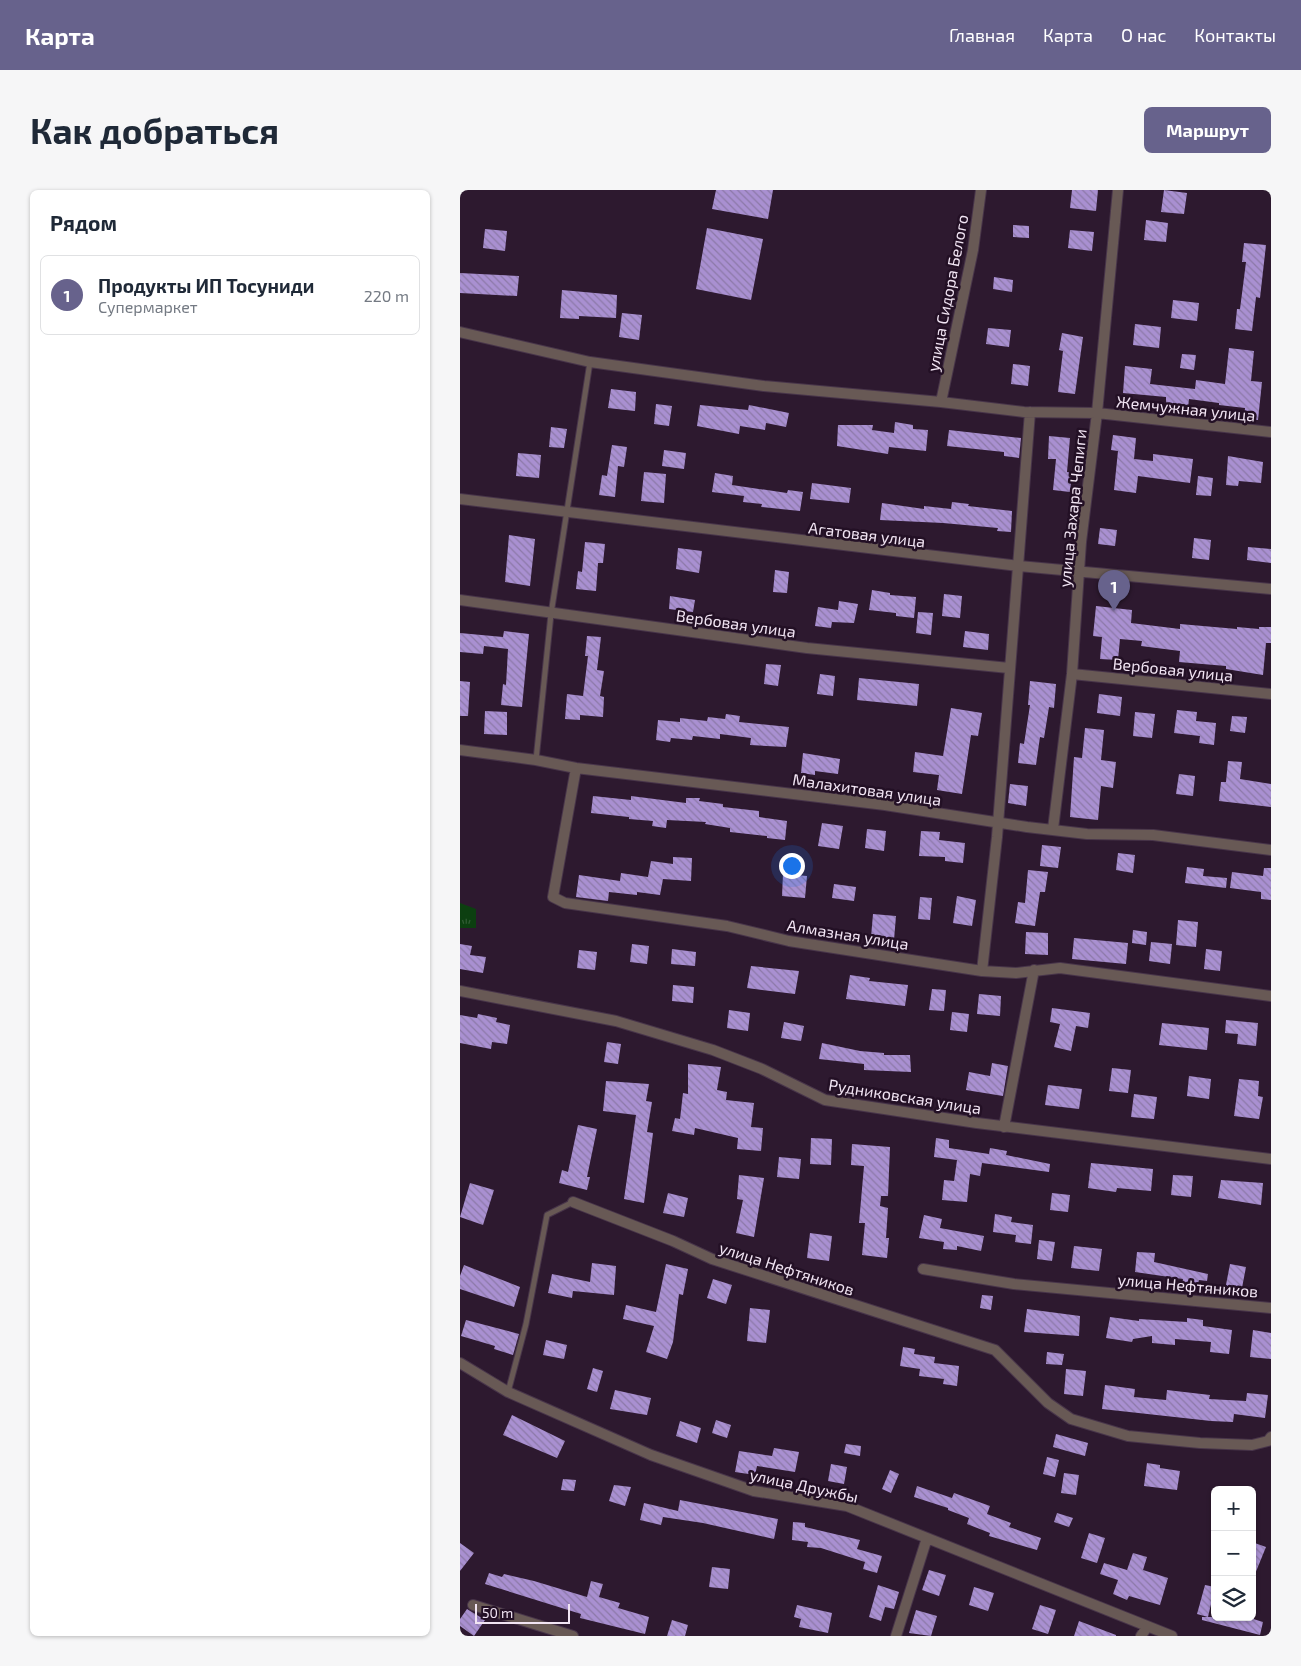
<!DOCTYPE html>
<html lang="ru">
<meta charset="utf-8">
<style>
body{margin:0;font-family:"Exo 2",sans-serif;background:#f6f6f7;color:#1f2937}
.controls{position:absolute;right:15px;bottom:15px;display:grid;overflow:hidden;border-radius:8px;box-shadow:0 1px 4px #0004}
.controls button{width:45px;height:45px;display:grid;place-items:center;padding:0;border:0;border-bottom:1px solid #e0e1e3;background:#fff;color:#1f2937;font:25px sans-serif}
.scale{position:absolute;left:15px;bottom:12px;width:95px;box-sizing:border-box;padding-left:5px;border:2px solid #f1e4f3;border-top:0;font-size:14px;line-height:18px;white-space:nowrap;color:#f1e4f3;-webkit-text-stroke:4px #231025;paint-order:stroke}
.you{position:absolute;left:331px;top:675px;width:18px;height:18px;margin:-12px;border:4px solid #fff;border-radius:50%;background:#1a73e8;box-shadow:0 0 0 8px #1a73e833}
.badge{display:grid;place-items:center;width:32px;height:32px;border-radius:50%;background:#67628c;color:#fff;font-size:16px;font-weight:700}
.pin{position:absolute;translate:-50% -41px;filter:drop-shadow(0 1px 2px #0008)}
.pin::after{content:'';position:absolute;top:26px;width:18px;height:15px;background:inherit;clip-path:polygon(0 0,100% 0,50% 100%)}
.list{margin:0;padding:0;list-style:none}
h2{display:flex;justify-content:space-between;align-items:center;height:65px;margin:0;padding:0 20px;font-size:21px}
h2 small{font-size:16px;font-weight:400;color:#747a83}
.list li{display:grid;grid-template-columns:32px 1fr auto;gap:15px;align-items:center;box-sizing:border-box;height:80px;margin:0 10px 10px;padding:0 10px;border:1px solid #e0e1e3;border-radius:8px}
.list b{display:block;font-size:19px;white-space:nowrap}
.list p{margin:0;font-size:16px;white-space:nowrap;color:#747a83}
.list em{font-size:16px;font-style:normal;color:#747a83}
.icon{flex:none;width:28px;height:28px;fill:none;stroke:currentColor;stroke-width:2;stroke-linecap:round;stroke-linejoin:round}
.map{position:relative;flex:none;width:811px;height:1446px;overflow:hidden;border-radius:8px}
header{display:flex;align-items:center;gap:30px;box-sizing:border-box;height:70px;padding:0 25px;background:#67628c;color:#fff}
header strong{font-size:24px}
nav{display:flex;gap:28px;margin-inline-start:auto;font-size:18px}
.intro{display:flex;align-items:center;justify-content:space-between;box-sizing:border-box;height:120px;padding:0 30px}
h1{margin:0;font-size:35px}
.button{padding:12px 22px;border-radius:8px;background:#67628c;color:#fff;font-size:18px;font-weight:700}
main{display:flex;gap:30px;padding:0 30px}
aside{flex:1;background:#fff;border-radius:8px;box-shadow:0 1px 4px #0004}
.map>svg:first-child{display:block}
.grass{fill:url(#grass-tufts)}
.building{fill:url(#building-back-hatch)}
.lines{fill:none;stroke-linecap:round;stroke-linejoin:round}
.service-casing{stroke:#48354a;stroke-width:7}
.minor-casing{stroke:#48354a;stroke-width:12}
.service{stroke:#685955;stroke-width:5}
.minor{stroke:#685955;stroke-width:10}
.labels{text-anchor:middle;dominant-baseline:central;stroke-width:5;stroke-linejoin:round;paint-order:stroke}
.street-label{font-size:16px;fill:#f1e4f3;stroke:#231025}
</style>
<header>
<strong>Карта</strong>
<nav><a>Главная</a><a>Карта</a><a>О нас</a><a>Контакты</a></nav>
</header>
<div class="intro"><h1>Как добраться</h1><a class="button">Маршрут</a></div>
<main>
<aside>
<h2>Рядом<small></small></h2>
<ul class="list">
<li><span class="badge">1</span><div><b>Продукты ИП Тосуниди</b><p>Супермаркет</p></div><em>220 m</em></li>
</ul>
</aside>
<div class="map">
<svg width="811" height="1446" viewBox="0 0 811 1446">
<defs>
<pattern id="grass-tufts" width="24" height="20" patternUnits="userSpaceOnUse" patternTransform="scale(1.25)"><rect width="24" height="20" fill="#0c3f10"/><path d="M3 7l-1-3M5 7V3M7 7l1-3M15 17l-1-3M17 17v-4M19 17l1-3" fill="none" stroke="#305b33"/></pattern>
<pattern id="building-back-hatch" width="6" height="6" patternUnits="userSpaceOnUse" patternTransform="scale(1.25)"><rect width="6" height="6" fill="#a990d1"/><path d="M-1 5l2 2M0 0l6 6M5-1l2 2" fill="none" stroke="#8c79a8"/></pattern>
</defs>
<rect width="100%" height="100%" fill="#2d192f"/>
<path class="grass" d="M0 713 16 719V738H0Z"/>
<path class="building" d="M256 0H313L308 29 252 19Z
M612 0H638L636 21 610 18Z
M704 0 727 3 724 24 701 22Z
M686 30 708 33 706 52 684 50Z
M553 35 569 36V48L553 47Z
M247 38 303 49 291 110 236 99Z
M25 39 47 41 45 61 23 58Z
M610 40 634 42 632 61 608 58Z
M784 53 806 55 800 108 796 107 792 141 775 139 777 119H780L786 72H782Z
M0 83 59 86 57 106 0 103Z
M534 87 553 90 552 102 533 99Z
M102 100 157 105 156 128 119 126V129L100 128Z
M713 110 739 113 737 131 711 128Z
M162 123 182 125 179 150 159 147Z
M675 134 701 137 699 158 673 155Z
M528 138 551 140 549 157 526 154Z
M602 143 623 147 615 204 598 202 603 161 599 160Z
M769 158 794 161 791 191 802 192 798 230 784 229 785 218 759 215V213L729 209 728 218 706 215V207L663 203 665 176 692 179 690 194 735 199 736 190 765 194Z
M722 164 736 165 734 180 720 178Z
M553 174 570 176 568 196 551 194Z
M151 199 176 202 175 221 148 218Z
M196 214 212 216 209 236 194 234Z
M240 215 288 220 289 215 329 223 326 237 306 233 305 240 280 236 279 244 237 236Z
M435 232 453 235V239L468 240 466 261 429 257 428 264 377 256 378 235H413L412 240 434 243Z
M91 237 107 239 104 258 89 257Z
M489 240 561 248 559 268 544 266V262L487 256Z
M653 245 676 248 674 269 693 271V264L733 269 730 293 678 286 676 303 654 300 658 261 651 260Z
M589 246 610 248 607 282 612 283 610 302 593 300 596 269H588Z
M152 255 167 257 164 277 158 276 155 307 139 305 142 285 147 286Z
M204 260 226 263 224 279 202 276Z
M58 263 81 265 79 288 56 286Z
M768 266 803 272 801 293 779 291 778 296 766 295Z
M184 282 206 284 204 313 181 311Z
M255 283 273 286 272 295 327 303 328 300 343 302 340 321 301 317 302 314 283 312 284 306 252 302Z
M738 286 753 288 751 306 736 305Z
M352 293 391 298 389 313 350 309Z
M492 312 509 314 508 316 552 321 551 342 537 341 538 338 483 333 420 330 422 313 464 319V316L491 319Z
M640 338 657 340 655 356 638 354Z
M49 345 75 349 70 396 45 392Z
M734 348 751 350 749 370 732 368Z
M125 352 145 354 143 373H138L136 401 116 399 118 381 122 382Z
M788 357 811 359V373L787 370Z
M218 358 242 361 239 383 216 379Z
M315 380 329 382 327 403 313 402Z
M412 400 430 403V405L456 407 454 428 436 426V423L409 420Z
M484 404 502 406 500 428 482 426Z
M210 406 235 410 233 422 209 419Z
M379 411 398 414 394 433 372 432 371 438 355 436 358 417 378 420Z
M636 416 672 420 671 433 720 439V434L777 439V437L799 439V437H811V453H806L803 485 766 479V476L719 472 720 461 681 456 682 451 660 449 658 470 640 469 642 447 633 446Z
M458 422 473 423 471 445 456 443Z
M44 441 69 444 62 517 41 515 43 494 46 495 48 459 24 456 23 464 0 462V443L43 447Z
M505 441 529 444 528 460 503 457Z
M127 446 141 447 137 480 144 481 140 506 144 507 143 527 120 525V530L105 529 107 504 123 506 128 466H125Z
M306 474 321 475 318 496 304 494Z
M360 484 375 486 373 506 357 504Z
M399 488 459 494 457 516 397 510Z
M0 491 10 492 8 526H0Z
M570 491 596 494 594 518 589 517 584 548 580 547 576 575 558 573 560 553 564 554 570 515H568Z
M639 504 662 507 660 526 637 523Z
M491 518 522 523 518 546 511 545 502 604 477 600 479 585 453 582 455 562 483 566Z
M717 520 737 522 736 531 756 533 754 555 739 553 740 546 714 543Z
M25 521 47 522V545L24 544Z
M675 522 695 524 692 548 673 546Z
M266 524 280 526 279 532 329 537 326 557 290 555 291 548 260 544V549L233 546 232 550 211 548 210 552 196 550 198 530 220 532V528L247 531 248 527 265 529Z
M772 526 787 527 785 543 770 541Z
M625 538 644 540 641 570 656 572 653 598 641 596 638 630 610 627 614 567 622 568Z
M343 563 380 569 378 584 355 581V585L341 583Z
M768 571 782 572 780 589 811 594V617L759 611 761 592H766Z
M719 584 735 586 733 606 716 604Z
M550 594 568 596 566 616 548 613Z
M133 606 171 610V606L226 613V608H240L239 611 263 614V617L299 621V627L327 631 325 650 307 648V646L270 642V638L245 634 246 632 207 630 206 638 192 636 193 631 169 629V627L131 623Z
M362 633 383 636 379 659 358 656Z
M407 639 426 641 424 661 405 658Z
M461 641 480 642 479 650 505 653 503 673 485 671V667L459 666Z
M582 655 601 657 598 678 580 676Z
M658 663 675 665 673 683 656 680Z
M213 667 232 668 231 691 203 689 200 705 177 702V705L149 702 148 711 116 707 119 685 160 691 161 683 188 687 191 671 213 674Z
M727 677 744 679 743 686 767 688 766 698 725 693Z
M804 678H811V710L801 709V702L770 698 772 682 803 686Z
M568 680 588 682 585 702H580L575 736 555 733 558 712 565 713Z
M323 684 347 686 345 708 322 706Z
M374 694 396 697 394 711 372 708Z
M497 706 516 710 512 736 493 733Z
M460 707 472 708 470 730 458 729Z
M413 724 436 726 434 750 411 747Z
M718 730 738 732 736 757 716 755Z
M673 740 687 742 686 755 672 753Z
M566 742 588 743V765L565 764Z
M614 748 668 753 666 774 612 769Z
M691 752 712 754 710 774 689 771Z
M0 754 12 756 10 765 26 767 23 783 0 779Z
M172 754 189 756 187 774 170 772Z
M212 759 236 762 235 776 211 774Z
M746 759 762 761 760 781 744 779Z
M119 760 137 762 135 780 117 778Z
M291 776 339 781 335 804 287 798Z
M390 785 410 788 409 791 448 795 445 816 386 809Z
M213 795 234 797 233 813 212 811Z
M472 799 486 800 484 821 469 820Z
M519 804 541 806 540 826 517 824Z
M592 818 630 823 628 838 616 836 611 861 594 857 600 834 590 832Z
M269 820 290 823 288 841 267 838Z
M492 822 509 824 507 842 490 840Z
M18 824 37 828 36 832 50 835 47 854 32 852 31 859 0 853V825L17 828Z
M766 830 798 833 796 856 777 854 778 844 765 843Z
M324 832 344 836 341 851 321 848Z
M702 833 749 838 747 860 699 855Z
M147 852 161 854 158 874 144 872Z
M362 853 400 861 424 863V865H450L451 882 404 880V874L359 869Z
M532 873 548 876 543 906 506 900 509 882 530 886Z
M228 874 261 877 257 900 267 902 266 910 294 913 291 937 303 938 301 961 277 959 278 948 235 938 234 945 212 941 215 928 220 929 223 903 228 904Z
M652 878 671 880 668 903 649 901Z
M729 886 751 889 749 909 727 906Z
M779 889 799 891 798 906 803 907 799 929 774 926Z
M146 891 189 894 186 911 192 912 187 942 193 943 184 1013 164 1009 176 925 143 921Z
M588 895 622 899 619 919 585 915Z
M674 904 697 907 694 929 671 927Z
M118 935 137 939 127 987H130L127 1000 99 993 102 980 108 982Z
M351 948 372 949 371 975 350 974Z
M476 948 489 950V958L529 964 530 958 547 961 546 965 590 974 589 982 522 973 520 986 510 984 507 1012 482 1010 484 990 494 991 497 970 474 967Z
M392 954 430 957 428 1006H421L420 1016 428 1018 426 1048H429L427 1068 402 1065 405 1033H399L404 976 391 975Z
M319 967 341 969 339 989 317 987Z
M631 973 693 979 691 1001 657 998 656 1002 628 998Z
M279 985 304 988 294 1047 276 1043 283 1010 277 1009Z
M713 985 733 986 731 1007 711 1005Z
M761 990 803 993 801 1015 758 1008Z
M10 993 34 1000 23 1035 0 1027Z
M208 1003 228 1008 224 1027 203 1023Z
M592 1003 610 1005 608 1022 590 1020Z
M535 1024 552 1027 551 1032 573 1035 571 1054 555 1052 556 1045 533 1042Z
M464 1025 482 1029 480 1038 524 1046 521 1061 497 1056V1060L483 1059 484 1052 459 1048Z
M350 1043 372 1046 369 1071 347 1068Z
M579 1050 595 1052 592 1071 577 1069Z
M614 1056 642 1059 639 1081 611 1078Z
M677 1062 695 1063 694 1072 748 1084 747 1091 739 1090 737 1098 722 1095 723 1089 675 1082Z
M132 1073 156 1076 154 1105 113 1101 112 1108 88 1103 92 1084 130 1092Z
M206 1074 228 1079 223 1105 219 1104 213 1152 207 1169 186 1162 194 1136 163 1129 166 1115 196 1122Z
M770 1074 786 1077 781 1103 765 1100Z
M4 1075 60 1097 54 1117 0 1099V1086Z
M253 1089 272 1095 266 1114 247 1108Z
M522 1105 533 1106 531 1120 520 1118Z
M290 1118 310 1120 306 1153 287 1151Z
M567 1119 620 1126 619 1146 564 1142Z
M650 1127 679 1131V1129L727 1132V1128L743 1130V1136L772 1140 769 1164 750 1162 751 1152 715 1149V1155L692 1153V1146L673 1149 672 1152 646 1148Z
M6 1130 59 1144 53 1165 34 1159 35 1156 1 1146Z
M793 1140 811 1143V1169L790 1167Z
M86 1150 107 1155 104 1169 83 1165Z
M443 1157 455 1159 454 1164 475 1167 474 1173 499 1176 497 1196 483 1194 484 1189 459 1186 460 1179 440 1176Z
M587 1162 604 1164 602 1175 586 1174Z
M133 1178 143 1181 137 1202 127 1199Z
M606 1179 626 1181 623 1206 604 1204Z
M645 1195 675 1199 674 1207 706 1210 707 1200 750 1205 749 1209 786 1211 787 1203 808 1205 805 1228 774 1224 773 1232 751 1231 642 1219Z
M155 1200 191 1208 187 1225 150 1219Z
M52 1225 105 1251 97 1268 43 1245Z
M256 1230 271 1235 267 1248 252 1243Z
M220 1231 241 1238 237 1253 216 1246Z
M596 1244 628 1253 625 1266 593 1257Z
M386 1254 401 1256 400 1266 384 1263Z
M314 1258 339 1262 335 1282 297 1276 295 1285 275 1282 279 1261 312 1266Z
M587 1267 599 1270 595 1287 583 1284Z
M687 1273 700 1275V1278L720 1281 717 1300 684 1296Z
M371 1274 387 1277 384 1294 368 1291Z
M430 1280 439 1284 431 1303 422 1299Z
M604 1283 619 1285 616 1305 601 1303Z
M103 1289 116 1290 114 1301 101 1300Z
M154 1295 171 1297 165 1316 149 1311Z
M457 1296 492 1308 494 1303 530 1316 527 1324 551 1333 549 1337 581 1348 577 1360 529 1346 530 1343 507 1334 509 1328 488 1320V1318L454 1307Z
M220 1310 318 1329 314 1349 243 1333 203 1327 201 1335 180 1330 184 1313 218 1321Z
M597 1323 613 1328 609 1337 594 1332Z
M333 1332 345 1333V1337L400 1350 397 1359 422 1366 417 1383 403 1379 405 1372 361 1358 347 1357 348 1352 332 1350Z
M629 1343 645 1348 637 1373 621 1368Z
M792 1352 806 1357 793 1389H792Z
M0 1353 14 1363 0 1381Z
M673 1363 687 1367 683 1380 708 1388 700 1415 669 1406 667 1410 653 1404 658 1390 640 1384 644 1373 667 1380Z
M252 1377 270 1379 268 1399 249 1397Z
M469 1380 486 1385 479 1406 462 1400Z
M29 1383 42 1387 44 1384 74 1391 127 1407 131 1391 143 1394 139 1407 160 1413 158 1418 189 1427 185 1444 120 1428 121 1424 25 1394Z
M418 1395 439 1402 434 1419 425 1417 421 1431 409 1427Z
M745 1395 755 1397 748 1427 737 1424Z
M514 1397 534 1403 528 1421 509 1415Z
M337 1415 372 1423 368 1443 339 1437 341 1429 334 1427Z
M580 1415 596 1420 588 1444 572 1439Z
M7 1419 25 1430 14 1446 0 1436V1429Z
M456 1420 477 1426 471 1446 449 1443Z
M742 1427H787L803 1432 800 1445 742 1430Z
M212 1430 228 1435 225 1446H207Z
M619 1431 656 1445V1446H614Z"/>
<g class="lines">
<g class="service-casing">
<path id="service" d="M76 570 91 424 130 172
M48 1202 66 1134 87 1025 113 1012"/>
</g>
<g class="minor-casing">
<path id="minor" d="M0 142 130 172 304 196 481 212 564 222 637 223 811 242
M481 212 513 60 521 0
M0 309 559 376 811 399
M0 410 347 458 549 478
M612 484 811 504
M0 560 76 570 116 578 425 615 567 637 627 644 693 645 811 660
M116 578 93 707 105 713 267 736 329 751 522 781 556 783 600 778 811 806
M593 639 612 484 621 352 637 223 658 0
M522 781 537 647 570 222
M0 801 156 831 253 860 302 879 365 910 517 933 811 969
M544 937 574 780
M113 1012 213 1051 252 1069 535 1160 588 1213 611 1229 668 1246 740 1253 792 1255 808 1251 811 1247
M463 1079 554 1094 811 1118
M0 1173 48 1202 191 1265 294 1301 387 1316 712 1446
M13 1415 113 1446
M436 1446 467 1348
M681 1446 687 1437"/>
</g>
<use href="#service" class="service"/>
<use href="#minor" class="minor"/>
</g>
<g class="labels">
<g class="street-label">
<text transform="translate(487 103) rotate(-79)">улица Сидора Белого</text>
<text transform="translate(726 218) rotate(6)">Жемчужная улица</text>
<text transform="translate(612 318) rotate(-84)">улица Захара Чепиги</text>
<text transform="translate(407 344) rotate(7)">Агатовая улица</text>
<text transform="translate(276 433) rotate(8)">Вербовая улица</text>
<text transform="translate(713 479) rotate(6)">Вербовая улица</text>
<text transform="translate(407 599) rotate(8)">Малахитовая улица</text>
<text transform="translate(388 744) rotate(9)">Алмазная улица</text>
<text transform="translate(445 906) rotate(9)">Рудниковская улица</text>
<text transform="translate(327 1078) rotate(18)">улица Нефтяников</text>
<text transform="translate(728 1095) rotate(5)">улица Нефтяников</text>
<text transform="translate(344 1295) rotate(12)">улица Дружбы</text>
</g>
</g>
</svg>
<div class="controls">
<button>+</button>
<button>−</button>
<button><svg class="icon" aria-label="layers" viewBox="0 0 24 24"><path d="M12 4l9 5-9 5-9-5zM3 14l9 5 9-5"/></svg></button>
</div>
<div class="scale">50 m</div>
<div class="you"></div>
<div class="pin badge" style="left:654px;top:421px">1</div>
</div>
</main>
